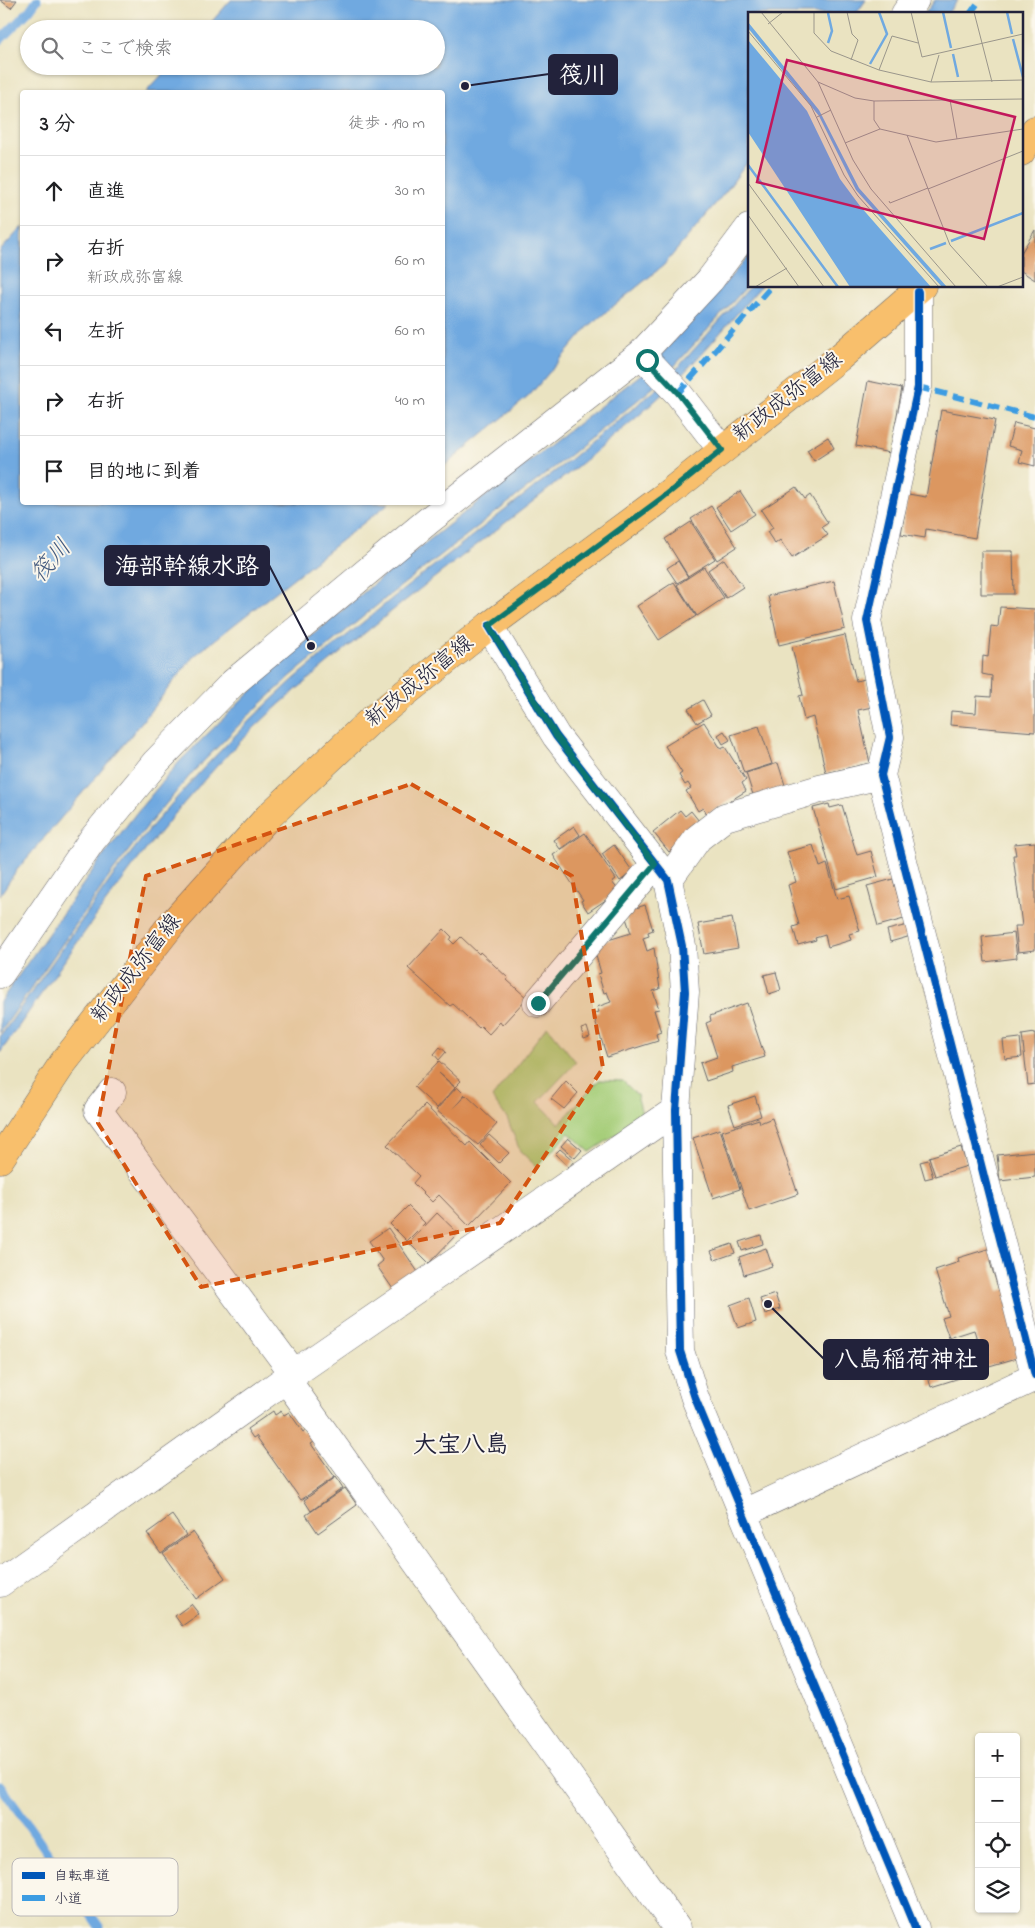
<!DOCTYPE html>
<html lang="ja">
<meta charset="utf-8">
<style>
body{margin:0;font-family:"Indie Flower","Klee One",sans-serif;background:#f2f2f2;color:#202124}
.controls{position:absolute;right:15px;bottom:15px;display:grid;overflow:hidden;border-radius:5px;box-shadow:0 1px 4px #0004}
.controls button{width:45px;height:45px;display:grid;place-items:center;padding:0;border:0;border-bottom:1px solid #e0e0e0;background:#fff;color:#202124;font:25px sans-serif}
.stop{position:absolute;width:15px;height:15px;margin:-11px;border:4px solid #0f766e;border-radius:50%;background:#fff}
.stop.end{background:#0f766e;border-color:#fff;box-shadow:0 1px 5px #0008}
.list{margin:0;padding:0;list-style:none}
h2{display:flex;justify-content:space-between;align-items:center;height:65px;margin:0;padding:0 20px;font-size:21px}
h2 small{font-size:16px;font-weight:400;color:#757577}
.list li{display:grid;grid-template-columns:32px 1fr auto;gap:15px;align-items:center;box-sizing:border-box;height:70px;padding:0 20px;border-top:1px solid #e0e0e0}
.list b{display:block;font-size:19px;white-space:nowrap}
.list p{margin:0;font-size:16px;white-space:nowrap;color:#757577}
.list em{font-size:16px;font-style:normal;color:#757577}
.icon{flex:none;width:28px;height:28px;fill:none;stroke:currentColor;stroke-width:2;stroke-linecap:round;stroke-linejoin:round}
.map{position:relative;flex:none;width:1035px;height:1928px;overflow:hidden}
.search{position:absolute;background:#fff;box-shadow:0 1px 4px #0004;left:20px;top:20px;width:425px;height:55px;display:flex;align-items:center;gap:12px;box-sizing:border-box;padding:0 18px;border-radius:28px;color:#757577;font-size:19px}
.panel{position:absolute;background:#fff;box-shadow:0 1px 4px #0004;left:20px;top:90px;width:425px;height:415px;border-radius:5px}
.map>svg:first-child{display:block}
.green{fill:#a5cd78;stroke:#64785a}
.water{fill:#70a9e0;stroke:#49668e}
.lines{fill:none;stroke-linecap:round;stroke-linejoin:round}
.stream{stroke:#70a9e0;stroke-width:9}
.building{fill:#dc9760}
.minor-casing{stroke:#68666a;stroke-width:29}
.major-casing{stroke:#68666a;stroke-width:29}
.minor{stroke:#fff;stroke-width:28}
.major{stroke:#f8bf6c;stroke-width:28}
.quiet{stroke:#3c9ce2;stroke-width:6;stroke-dasharray:12 6;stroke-linecap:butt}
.cycleway-casing{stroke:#fbf7ec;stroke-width:11}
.cycleway{stroke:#0057b8;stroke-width:8}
.route{stroke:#0f766e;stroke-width:6}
.marked{fill:#d45411;fill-opacity:0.2;stroke:#d45411;stroke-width:4;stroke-dasharray:10 6;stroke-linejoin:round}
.labels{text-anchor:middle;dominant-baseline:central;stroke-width:4;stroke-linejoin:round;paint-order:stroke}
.street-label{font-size:22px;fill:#22223b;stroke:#fbf7ec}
.water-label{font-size:24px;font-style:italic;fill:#41587d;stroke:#fbf7ec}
.neighbourhood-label{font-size:24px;font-weight:bold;fill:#22223b;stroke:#fbf7ec}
.inset-river{fill:none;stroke:#70a9e0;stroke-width:2.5}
.inset-road{fill:none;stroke:#9a968b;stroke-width:1}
.view{fill:#c2185b;fill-opacity:0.15;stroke:#c2185b;stroke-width:2.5}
.inset-edge{fill:none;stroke:#22223b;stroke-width:2.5}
.key{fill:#fbf7ec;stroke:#bab7b7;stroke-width:1}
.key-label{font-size:14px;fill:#22223b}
.leader{fill:none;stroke:#22223b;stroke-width:2}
.callout-dot{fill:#22223b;stroke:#fbf7ec;stroke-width:2}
.callout{fill:#22223b;stroke:#22223b;stroke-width:2}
.callout-label{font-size:24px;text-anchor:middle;font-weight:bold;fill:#fff}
</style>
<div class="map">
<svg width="1035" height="1928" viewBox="0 0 1035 1928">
<rect width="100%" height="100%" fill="#fbf7ec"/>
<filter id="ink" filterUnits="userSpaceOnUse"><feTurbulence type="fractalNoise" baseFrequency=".02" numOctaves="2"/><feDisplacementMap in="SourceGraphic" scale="10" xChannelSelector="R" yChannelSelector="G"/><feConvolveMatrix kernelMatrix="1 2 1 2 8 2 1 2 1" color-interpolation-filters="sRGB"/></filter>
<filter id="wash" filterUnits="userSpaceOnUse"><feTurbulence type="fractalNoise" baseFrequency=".0096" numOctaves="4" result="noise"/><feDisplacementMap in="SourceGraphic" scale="20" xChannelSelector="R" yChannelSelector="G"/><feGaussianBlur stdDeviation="1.12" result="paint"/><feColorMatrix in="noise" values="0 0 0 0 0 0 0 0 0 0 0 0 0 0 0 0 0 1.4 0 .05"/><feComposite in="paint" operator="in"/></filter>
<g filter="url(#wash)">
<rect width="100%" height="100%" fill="#eae3c1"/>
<path class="green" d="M547 1026 576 1062 538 1102 559 1124 599 1080 623 1081 637 1095 643 1117 590 1152 569 1133 537 1167 520 1151 507 1118 492 1098Z"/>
<path class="water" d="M231 0H866L856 14H749V160L727 190 664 265 589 326 529 396 443 467 442 92H146L170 66H436V29H205Z
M935 0H958L947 14H925Z
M22 227V502L389 503 193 657 129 738 16 871 0 895V251Z
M749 256V284L660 382 565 459 392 593 291 676 247 717 193 772 149 824 111 874 0 1033V1002L98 863 137 812 180 761 282 661 381 578 649 368Z
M751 286H761C721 332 683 378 637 417 546 495 447 565 355 641 321 669 287 696 255 727 154 825 81 938 0 1053V1037L113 876 152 826 197 775 250 720 294 679 395 596 568 461 662 385Z"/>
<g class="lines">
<path class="stream" d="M0 40 29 11 37 0
M0 1785 100 1928"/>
</g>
<g id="blocks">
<path class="building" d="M0 0H17L11 8Z
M1035 230V280L1021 271V253Z
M868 381 902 388 890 453 856 446Z
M941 410 995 420 975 538 926 529 925 538 901 534 908 494 926 497Z
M1014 423 1035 428V466L1019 462 1022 450 1008 446Z
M828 437 834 448 814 461 807 450Z
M796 487 805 499 810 495 828 523 822 527 828 535 792 558 780 540 775 544 767 532 773 528 761 510Z
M740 491 755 514 731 530 716 507Z
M711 506 737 547 717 560 691 519Z
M691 522 715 559 688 576 665 539Z
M981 551H1013L1014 594H981Z
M724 559 743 587 726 598 708 570Z
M678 561 688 577 677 583 667 568Z
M704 567 724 598 697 616 677 585Z
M834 581 845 629 779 645 768 596Z
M674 582 696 616 659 640 637 606Z
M1000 607 1035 609V732L950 725 951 711 976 713 977 696 991 697 992 676 982 674 983 656 988 657 991 626 998 627Z
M845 635 856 681 865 679 872 707 858 710 870 763 826 773 813 717 804 720 799 696 803 695 792 647Z
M703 700 711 715 697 723 688 709Z
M704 722 721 749 725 747 746 780 742 783 746 791 707 815 703 808 698 811 686 791 691 788 688 783 685 785 679 775 682 773 665 746Z
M759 726 772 764 744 773 731 735Z
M724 731 730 740 723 744 718 735Z
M778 763 786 788 754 798 746 773Z
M829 804 830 808 842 805 857 855 871 851 878 877 836 889 813 808Z
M680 810 685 816 691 811 699 821 696 829 669 852 653 832Z
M574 826 580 835 560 849 554 840Z
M585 833 616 879 612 882 619 891 588 912 581 901 583 900 553 855Z
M1035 842V950L1018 952 1015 926H1022L1013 855H1016L1014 844Z
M614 845 633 872 620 881 602 854Z
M813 845 820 867 827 864 837 899 849 896 860 931 849 934 851 940 828 947 825 935 815 938 816 940 798 945 793 927 799 925 788 885 796 882 787 852Z
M893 879 904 919 878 926 867 886Z
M645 905 653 930 648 932 649 936 643 938 647 951 654 948 660 989 653 991 659 1009 654 1010 661 1032 656 1034 658 1041 607 1057 593 1014 599 1012 597 1007 611 1002 607 992 604 993 598 974 601 973 594 949 595 944 631 933 624 912Z
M732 918 738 948 704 954 698 924Z
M908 925 911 936 890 942 887 930Z
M444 929 452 937 450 940 454 944 461 937 479 954 480 952 508 978 507 980 527 998 502 1025 500 1022 489 1034 481 1026 479 1028 453 1004 450 1006 408 968Z
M1014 933 1017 958 985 962 982 937Z
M776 972 781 990 769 994 764 975Z
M747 1003 765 1057 732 1067 733 1072 706 1081 700 1063 717 1057 706 1023 711 1021 710 1016Z
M587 1027 590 1037 584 1039 581 1029Z
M1035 1033V1084L1028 1085 1022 1035Z
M1020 1038 1022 1057 1005 1059 1003 1040Z
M440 1047 446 1052 439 1060 434 1054Z
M439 1061 461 1081 455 1087 439 1073 455 1088 437 1108 414 1087Z
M566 1081 578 1093 564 1109 551 1099Z
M457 1087 465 1095 453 1109 466 1095 497 1124 478 1145 436 1110Z
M755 1096 761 1116 735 1125 728 1105Z
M425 1105 467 1146 470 1142 511 1183 469 1226 439 1195 432 1202 413 1183 419 1176 387 1145Z
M772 1118 798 1194 749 1211 722 1131 759 1119 760 1123Z
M720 1129 740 1189 713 1198 693 1138Z
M489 1135 509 1153 499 1163 480 1145Z
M568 1138 582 1150 575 1158 561 1146Z
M961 1147 967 1166 935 1176 929 1157Z
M560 1149 574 1161 569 1167 555 1154Z
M1035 1151V1177L1000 1181 997 1155Z
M928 1160 933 1177 925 1179 920 1162Z
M408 1206 425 1223 407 1241 390 1224Z
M437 1213 458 1233 429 1263 409 1243Z
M388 1228 418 1272 393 1289 377 1266 383 1261 369 1241Z
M761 1235 763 1244 742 1251 739 1242Z
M732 1244 735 1253 715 1260 711 1251Z
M994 1247 998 1259 990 1262 999 1291 1008 1288 1020 1357 986 1367 974 1330 949 1338 942 1318 949 1316 935 1270 959 1262 958 1258Z
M766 1248 772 1266 744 1275 739 1257Z
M775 1294 780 1309 765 1314 760 1299Z
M749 1298 756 1322 738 1328 730 1305Z
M958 1349 966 1376 931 1387 923 1361Z
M273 1411 275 1415 281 1411 284 1415 289 1412 303 1432 306 1430 314 1442 311 1444 335 1477 301 1500 256 1436 253 1438 247 1429Z
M336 1477 343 1488 311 1511 304 1500Z
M345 1488 357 1505 318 1533 306 1515Z
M172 1515 186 1535 161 1553 147 1533Z
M193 1532 225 1578 196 1599 163 1553Z
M191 1604 199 1614 182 1626 175 1616Z"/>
</g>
</g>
<g filter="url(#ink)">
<use href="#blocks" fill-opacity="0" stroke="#68666a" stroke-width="1"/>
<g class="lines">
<g class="minor-casing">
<path id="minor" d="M905 14 915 0
M918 292V387L867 621 890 737 881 775 1035 1375
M641 354 678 393 722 450
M489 626 556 736 668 880 682 946 685 992 676 1110 680 1351 695 1398 915 1928
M668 880 698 838 725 817 820 789 881 775
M0 974 92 840 156 762 233 683 428 521 641 354 710 280 749 228
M537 1003 655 864
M112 1092 98 1110 295 1375
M286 1379 677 1928
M744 1513 1035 1377
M0 1583 286 1379 676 1110"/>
</g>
<g class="major-casing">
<path id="major" d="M1021 152 1035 130
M0 1159 63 1063 171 925 268 817 369 722 489 626 661 499 840 357 922 286"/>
</g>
<use href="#minor" class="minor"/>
<use href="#major" class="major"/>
<path class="quiet" d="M970 14 980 0
M918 387 1035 417
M678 393 772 286"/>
<g class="cycleway-casing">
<path id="cycleway" d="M918 292V387L867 621 890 737 881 775 1035 1375
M489 626 556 736 668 880 682 946 685 992 676 1110 680 1351 695 1398 915 1928"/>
</g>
<use href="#cycleway" class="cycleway"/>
</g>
</g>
<g class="lines" filter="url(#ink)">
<path class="route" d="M538 1003 655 864 556 736 489 626 661 499 722 450 678 393 647 360"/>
</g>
<path class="marked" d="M411 784 572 876 603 1068 500 1223 201 1287 98 1123 146 876Z"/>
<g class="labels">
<g class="street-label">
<text transform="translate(788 398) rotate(-38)">新政成弥富線</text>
<text transform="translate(420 682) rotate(-39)">新政成弥富線</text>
<text transform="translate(137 969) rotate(-52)">新政成弥富線</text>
</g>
<g class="water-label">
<text transform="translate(52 562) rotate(-49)">筏川</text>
</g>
<g class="neighbourhood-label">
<text x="461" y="1446">大宝八島</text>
</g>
</g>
<g transform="translate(748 12)">
<rect width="275" height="275" fill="#eae3c1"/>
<path d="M0 10 71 98 111 176 199 275H194L108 178 71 104 0 16ZM0 28 59 99 92 167 112 194 183 275H102L0 120Z" fill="#70a9e0"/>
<path class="inset-river" d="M195 0 203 36M259 0 264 22M265 27 275 65M80 31 84 19 80 1M205 42 210 65M122 52 139 22 131 0M0 153 90 275M203 229 275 201M182 237 198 231"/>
<path class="inset-road" d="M13 0 70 70 105 148 123 177 208 275M66 0V21L83 39 131 58 183 70 275 68M99 0 104 22 110 28 103 48M163 0 174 45 275 22M226 0 244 70M20 12 35 0M0 19 63 94 96 163 110 184 191 275M131 58 144 24 170 31M70 70 107 86 126 89 275 87M183 70 191 43M202 88 209 127M126 89V108L132 117M69 105 83 98M159 123 202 233 240 275M97 131 132 117 188 130 275 117M0 171 76 275M180 177 275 139M141 189 142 191 180 176M0 203 51 275M7 275 39 256M249 275 275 265"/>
<path class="view" d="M39 48 267 105 236 227 9 170Z"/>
<rect width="275" height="275" class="inset-edge"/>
</g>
<rect x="12" y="1858" width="166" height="58" rx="8" class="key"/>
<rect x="22" y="1872" width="23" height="7" fill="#0057b8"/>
<rect x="22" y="1895" width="23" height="6" fill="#3c9ce2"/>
<g class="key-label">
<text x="54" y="1880">自転車道</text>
<text x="54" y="1903">小道</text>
</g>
<path class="leader" d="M465 86L549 74M311 646L269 565M768 1304L824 1359"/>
<g class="callout-dot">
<circle cx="465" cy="86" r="5"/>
<circle cx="311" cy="646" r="5"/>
<circle cx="768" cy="1304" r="5"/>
</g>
<g class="callout">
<rect x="549" y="55" width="68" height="39" rx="5"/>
<rect x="105" y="546" width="164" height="39" rx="5"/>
<rect x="824" y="1340" width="164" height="39" rx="5"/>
</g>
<g class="callout-label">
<text x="583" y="83">筏川</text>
<text x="187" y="574">海部幹線水路</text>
<text x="906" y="1367">八島稲荷神社</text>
</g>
</svg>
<div class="controls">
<button>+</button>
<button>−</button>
<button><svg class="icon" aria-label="locate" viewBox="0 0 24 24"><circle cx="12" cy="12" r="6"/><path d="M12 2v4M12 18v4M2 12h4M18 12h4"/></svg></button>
<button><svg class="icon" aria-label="layers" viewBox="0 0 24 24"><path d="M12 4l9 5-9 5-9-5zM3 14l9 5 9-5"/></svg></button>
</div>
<div class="stop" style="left:647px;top:360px"></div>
<div class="stop end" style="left:538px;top:1003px"></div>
<div class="search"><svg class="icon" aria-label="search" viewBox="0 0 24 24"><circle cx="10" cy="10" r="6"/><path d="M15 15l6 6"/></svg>ここで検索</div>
<section class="panel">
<h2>3 分<small>徒歩 · 190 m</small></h2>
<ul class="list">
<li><svg class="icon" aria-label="ahead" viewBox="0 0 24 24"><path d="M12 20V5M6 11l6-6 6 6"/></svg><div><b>直進</b></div><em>30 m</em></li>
<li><svg class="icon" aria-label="right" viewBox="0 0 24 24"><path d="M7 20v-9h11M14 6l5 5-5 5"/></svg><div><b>右折</b><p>新政成弥富線</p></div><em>60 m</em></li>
<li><svg class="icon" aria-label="left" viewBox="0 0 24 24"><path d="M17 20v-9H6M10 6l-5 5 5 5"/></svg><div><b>左折</b></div><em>60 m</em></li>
<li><svg class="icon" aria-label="right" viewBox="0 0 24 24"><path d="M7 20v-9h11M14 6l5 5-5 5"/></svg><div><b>右折</b></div><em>40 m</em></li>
<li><svg class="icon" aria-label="arrive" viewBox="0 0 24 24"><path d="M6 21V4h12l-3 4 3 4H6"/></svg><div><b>目的地に到着</b></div></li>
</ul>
</section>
</div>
